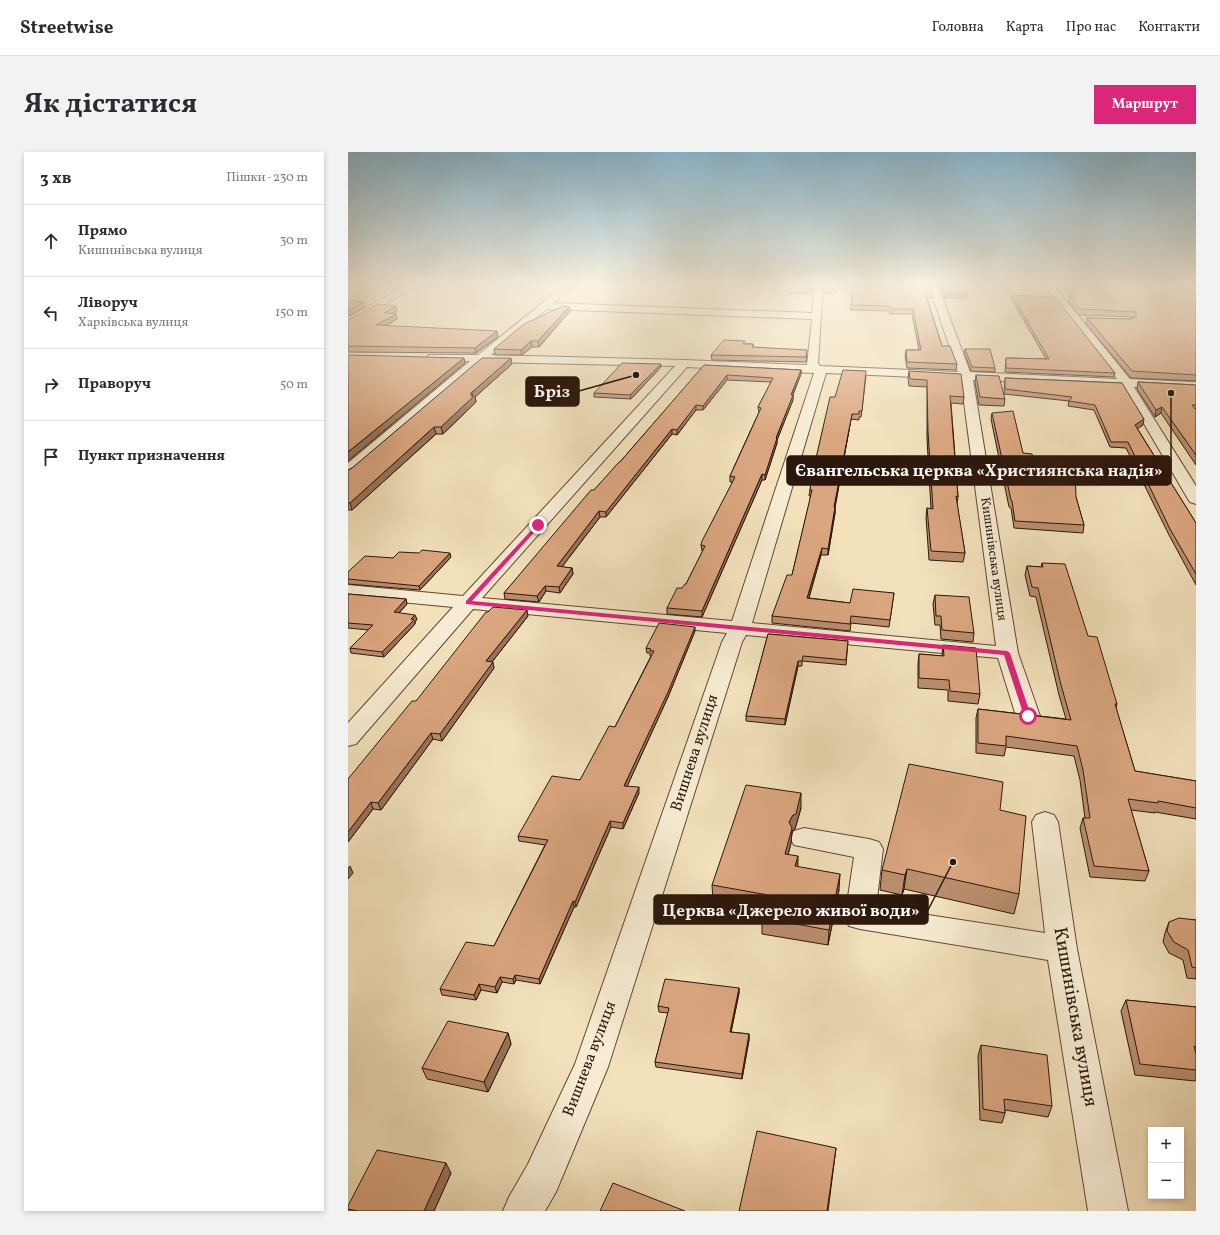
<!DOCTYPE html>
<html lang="uk">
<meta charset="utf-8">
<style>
body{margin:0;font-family:Vollkorn,serif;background:#f2f2f3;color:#2b2b33}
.controls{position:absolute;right:12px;bottom:12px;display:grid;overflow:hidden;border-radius:0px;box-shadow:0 2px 6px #0003}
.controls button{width:36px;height:36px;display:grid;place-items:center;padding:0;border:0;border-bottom:1px solid #e1e1e2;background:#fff;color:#2b2b33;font:20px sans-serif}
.stop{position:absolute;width:12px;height:12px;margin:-9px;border:3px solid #db2777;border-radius:50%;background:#fff}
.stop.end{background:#db2777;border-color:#fff;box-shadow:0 1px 4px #0008}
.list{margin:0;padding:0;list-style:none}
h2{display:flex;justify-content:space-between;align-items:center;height:52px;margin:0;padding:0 16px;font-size:17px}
h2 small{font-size:13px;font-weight:400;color:#7c7c81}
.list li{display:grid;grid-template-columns:26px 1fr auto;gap:12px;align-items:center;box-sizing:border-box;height:72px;padding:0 16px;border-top:1px solid #e1e1e2}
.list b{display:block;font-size:15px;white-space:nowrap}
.list p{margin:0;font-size:13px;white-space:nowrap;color:#7c7c81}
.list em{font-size:13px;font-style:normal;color:#7c7c81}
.icon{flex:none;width:22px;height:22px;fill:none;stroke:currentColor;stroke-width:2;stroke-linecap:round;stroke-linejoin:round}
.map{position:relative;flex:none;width:848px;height:1059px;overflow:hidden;border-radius:0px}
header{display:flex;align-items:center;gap:24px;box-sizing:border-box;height:56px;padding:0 20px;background:#fff;border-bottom:1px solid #e1e1e2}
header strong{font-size:19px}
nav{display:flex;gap:22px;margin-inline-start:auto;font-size:14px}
.intro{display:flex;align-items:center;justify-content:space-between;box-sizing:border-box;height:96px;padding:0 24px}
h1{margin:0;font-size:28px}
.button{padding:10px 18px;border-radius:0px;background:#db2777;color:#fff;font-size:14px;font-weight:700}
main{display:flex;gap:24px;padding:0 24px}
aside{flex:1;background:#fff;border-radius:0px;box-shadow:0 2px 6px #0003}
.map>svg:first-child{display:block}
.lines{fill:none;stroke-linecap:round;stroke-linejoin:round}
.minor-casing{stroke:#5e4a38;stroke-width:2}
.minor{fill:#f7ecd3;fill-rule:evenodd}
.wall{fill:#bb8f6e;stroke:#2c170c}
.shaded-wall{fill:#99745a;stroke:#2c170c}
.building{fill:#daa680;stroke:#2c170c}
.route{fill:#db2777}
.labels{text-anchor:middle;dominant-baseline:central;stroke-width:3.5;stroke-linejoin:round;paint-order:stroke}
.far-street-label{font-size:13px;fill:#2c170c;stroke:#f7ecd3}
.street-label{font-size:16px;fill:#2c170c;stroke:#f7ecd3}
.near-street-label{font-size:19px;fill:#2c170c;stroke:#f7ecd3}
.leader{fill:none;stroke:#2c170c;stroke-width:1.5}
.callout-dot{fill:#2c170c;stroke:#f7ecd3;stroke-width:1.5}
.callout{fill:#2c170c;stroke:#2c170c;stroke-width:1.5}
.callout-label{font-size:17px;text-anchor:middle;font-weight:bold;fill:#fff}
</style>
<header>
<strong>Streetwise</strong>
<nav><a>Головна</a><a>Карта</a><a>Про нас</a><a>Контакти</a></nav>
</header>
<div class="intro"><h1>Як дістатися</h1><a class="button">Маршрут</a></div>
<main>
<aside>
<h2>3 хв<small>Пішки · 230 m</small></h2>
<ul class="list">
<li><svg class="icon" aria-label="ahead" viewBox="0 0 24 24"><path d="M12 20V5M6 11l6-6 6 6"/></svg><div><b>Прямо</b><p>Кишинівська вулиця</p></div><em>30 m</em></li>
<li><svg class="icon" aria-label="left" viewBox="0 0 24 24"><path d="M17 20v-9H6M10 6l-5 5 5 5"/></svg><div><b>Ліворуч</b><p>Харківська вулиця</p></div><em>150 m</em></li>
<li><svg class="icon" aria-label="right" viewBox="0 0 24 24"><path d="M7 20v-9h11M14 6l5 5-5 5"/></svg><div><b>Праворуч</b></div><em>50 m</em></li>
<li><svg class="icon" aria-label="arrive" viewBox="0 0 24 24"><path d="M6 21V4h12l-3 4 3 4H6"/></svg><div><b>Пункт призначення</b></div></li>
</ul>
</aside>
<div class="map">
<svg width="848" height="1059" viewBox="0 0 848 1059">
<rect width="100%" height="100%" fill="#f2e1bb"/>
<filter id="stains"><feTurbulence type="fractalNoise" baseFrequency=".005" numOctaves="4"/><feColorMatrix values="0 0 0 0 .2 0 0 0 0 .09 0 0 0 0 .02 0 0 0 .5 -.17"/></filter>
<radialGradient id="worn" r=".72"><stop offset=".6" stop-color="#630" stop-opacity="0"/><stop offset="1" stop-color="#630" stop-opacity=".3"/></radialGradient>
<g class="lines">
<g class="minor-casing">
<path id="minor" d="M57 134H68L0 173V166Z
M215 134H225L205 151 464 161 467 134H475L470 211 472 214 610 220 581 134H590L622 220 769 227 697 134H706L782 227 848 230V238L786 235 848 334V352L842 350 840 347 774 234 625 228 670 501 692 564 688 569 680 571 672 569 668 564 650 506 398 483 394 490 260 915 208 1040 197 1059H155L161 1045 180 1012 227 912 374 490 379 481 125 457 8 592 0 594V571L105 455 0 445V433L115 444 327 214 136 210 5 322 0 324V311L122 209 85 208 81 207 79 205 81 203H130ZM199 157 464 167 459 213 336 208 143 203ZM339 215 466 221 384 469 134 446ZM478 221 613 227 648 494 404 471Z
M697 660 706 663 710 670 729 797 780 1059H740L700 808 512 777 501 774 497 765 506 705 446 693 442 686 446 679 456 676 521 687 531 690 535 697 528 755 697 781 684 670 688 663Z"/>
</g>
<use href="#minor" class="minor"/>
</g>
<path class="wall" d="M440 134H466L465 141H440Z
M476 134H582L584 141 583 146H579L594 194 609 212 608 218 559 216 557 204 558 198H571L564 162H542L541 159 502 158 503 153 504 147 503 146V142L489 137 487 142 476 141Z
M591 134H615L619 141 618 146H596Z
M715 134H848V229L783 226 738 172 739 166 783 167 786 165 731 163 720 149 721 144H723Z
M664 143 767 221 766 225 657 220 658 206 698 207 663 146Z
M48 154 49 159 45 161 48 162 49 167 37 174 150 185 128 201 0 200V168Z
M221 155 222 159 191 195H184L174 203H147L146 197Z
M397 192H405V195L459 203 458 210 364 208 363 203Z
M617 197 647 216V220L623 219 616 200Z
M164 212 127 245 128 250 95 282H88L4 358H0V318L4 316Z
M356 213 453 218V222L445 243V248L429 288V291L417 328H414L354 465 319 462V456L338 432 355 399H354L353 393 385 330H382V324L411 260 410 255 423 230 379 228 355 258H348L329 283 324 282 258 365H252L214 415 224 416 225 422 212 441 198 439 191 450 157 447 156 441 246 338 272 310Z
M313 215 283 247 246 245V241Z
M561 219 616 245 615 252 603 251 610 345 609 352 617 401 615 410 581 408 578 365 579 356 583 357 579 287V235L561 234 560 226Z
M628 223 657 247 656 254 631 253 627 230Z
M518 224 513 265H511V268L503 267 487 355V361L480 403H473L461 446 502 451 546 441 541 475 503 471 502 479 424 471V464L444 423 463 344H461L462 338 487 245Z
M657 226 774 231 795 273 789 276 848 371V433L821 383 778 296 762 295 746 258 720 254 721 249 656 242Z
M790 230 848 233V313L813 261 807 265 789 237Z
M644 261 675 301 728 345 736 373 735 381 666 376 663 356 661 355 643 267Z
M103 405 72 438 0 432V420L45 406Z
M694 411 740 484 769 552 768 556 787 619 848 629V667L807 660V661L783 658 801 719 797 729 742 725 732 676 735 666H737L732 628 726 604 658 595 656 604 628 601V566L630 557 718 567 711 543 688 445 682 444 677 423 679 414 693 415Z
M0 442 58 447 59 452 51 461 69 467 67 470V472L36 505 3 501 2 496 21 478 0 476Z
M587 443 626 481 625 490 593 487 592 473H587L585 452Z
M180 464 144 510 146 516 94 589 85 587 33 658 25 657 0 690 68 549Z
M347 479 320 545 279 634 291 641 275 677 263 675 228 755H226L192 832 168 828 166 832 154 830 149 841 133 838 128 848 94 843 92 837 146 794 197 693 171 689 170 684 232 628 267 575 303 504H302V501H299L298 496Z
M420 482 500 489 498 513 454 509V514H450L437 573 398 569V564Z
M595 493 632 542 630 552 600 549V538L570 536V512L571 502 594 504Z
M453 656 447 677 445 678 444 680 443 691 440 703 450 715 491 738 480 793 414 782V766L416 758 365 748 364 733Z
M652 658 671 742 666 762 556 737 554 743 532 738 534 718Z
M848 768V827L839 826 835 808 821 801 815 790 817 781 821 770Z
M391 836V841L383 880 401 882V888L394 927 308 915 307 910 320 861 311 860 310 854Z
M778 848 848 855V928L847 929 787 923 773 859Z
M160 881 163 892 140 940 79 927 74 916Z
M633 893 704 954 700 965 657 958V961L654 971 632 968 630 904Z
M103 1021 86 1059H0V1054Z"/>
<path class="shaded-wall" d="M488 134H489V137L487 142V137Z
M16 150 17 155 0 164V158Z
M48 154 49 159 37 166 36 161Z
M221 155 222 159 191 195 190 189Z
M48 162 49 167 29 179 28 173Z
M149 179 150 185 128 201 127 196Z
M183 189 184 195 174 203 173 198Z
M116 206 117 211 0 309V300Z
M163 206 164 212 127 245 128 250 95 282 93 275 122 242Z
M313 212V215L283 247 282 243Z
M453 218V222L443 247V243Z
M379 223V228L355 258V254Z
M445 243V248L429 288V291L417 328V323L428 286Z
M348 253V258L329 283V278Z
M814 255 813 261 807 265 808 258Z
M504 262 503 267 486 361V355Z
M796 267 795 273 786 279 787 273Z
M86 275 88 282 4 358 2 351Z
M324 277V282L258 365V360Z
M414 322V328L354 465V459Z
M487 355V361L480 403V397Z
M251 359 252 365 210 420 209 414Z
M474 396 473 403 459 452V446Z
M102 401 103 405 72 438 71 434Z
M224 416 225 422 212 441 211 435Z
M197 434 198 439 191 450 189 444Z
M58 447 59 452 47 465 46 460Z
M179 458 180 464 140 515 138 509Z
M67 463 69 467 67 470V472L36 505 34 500Z
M347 475V479L320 545 277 639 276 634Z
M450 509V514L437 573V567Z
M145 510 146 516 94 589 92 582Z
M83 581 85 587 33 658 30 651Z
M291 635V641L275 677V671Z
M453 641V656L447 677 445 678 444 680 443 691 436 718 437 702 441 670 445 663Z
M23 650 25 657 0 690V680Z
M262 669 263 675 228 755 227 750Z
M450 704V720L447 714Z
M2 714 5 721 0 727V716Z
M559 717 556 737 554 743 557 723Z
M492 722 491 738 480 793 481 778Z
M225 749 226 755 192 832 191 827Z
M167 823 168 828 166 832 165 827Z
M152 825 154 830 149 841 147 835Z
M131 832 133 838 128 848 126 843Z
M391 836V841L382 885V880Z
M160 881 163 892 140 940 136 930Z
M401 882V888L394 927V922Z
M488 996 480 1059H479Z
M98 1011 103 1021 86 1059H76Z"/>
<path class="building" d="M440 134H465V136H440Z
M476 134H488L487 137 476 136Z
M497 134H582L584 141H577L594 194H602L609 212 559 210 558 198H573L565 157H542V154L503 153 505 142 503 141 504 137Z
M594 134H615L619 141H597Z
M720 134H848V223L784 219 739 166 783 167 788 165V160L732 157 721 144H729Z
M664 143 707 145 767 221 658 216V206L701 207Z
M0 148 16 150 0 158Z
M30 152 48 154 36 161 48 162 28 173 149 179 127 196 0 194V168Z
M215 154 221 155 190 189H183L173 198 146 197 176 172Z
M376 188 397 189 395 192H405L404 195 459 198 458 205 363 203Z
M617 197H642L647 216 624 215Z
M0 203 116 206 0 300Z
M134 206H163L122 242H125L123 244H126L93 275H86L2 351H0V318L4 316Z
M274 211 313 212 282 243 246 241Z
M356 213 453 218 443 243H445L428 286H429L417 323 414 322 354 459 319 456 329 436H334L337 432H338L357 394 353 393 354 389 387 325 382 324 413 256 410 255 425 226 379 223 355 254 348 253 329 278 324 277 258 360 251 359 209 414 224 416 211 435 197 434 189 444 156 441 243 338H246L271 310H272Z
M495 218 518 219 514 259H511V262H504L486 355H487L480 397 474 396 459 446 502 451 505 437 546 441 542 468 503 464 502 472 424 464 439 423H444L464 338H462L463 328 482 245H487Z
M561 219 613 222 616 245 602 244 610 345 608 344 617 401 583 399 579 356 585 357 580 280 579 228 562 227Z
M628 223 651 224 657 247 632 245Z
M657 226 774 231 796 267 787 273 848 371V422L822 377 780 290H763L747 253 721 249 724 245 657 237Z
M790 230 848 233V253H844L848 258V303L814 255 808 258Z
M665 259 675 301 684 302 686 310 727 317 728 345 736 373 667 369 664 349 663 348 644 261Z
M74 398 102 401 71 434 0 427V420L17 404 45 406 51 400 71 401Z
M694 411 717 412 740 484 749 485 769 552H767L787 619 848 629V656L810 649V651L780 647 801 719 746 714 735 666H742L735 618 729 594 658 584V594L630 591V557L723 568 713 533 690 436 684 435 679 414 695 415Z
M0 442 58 447 46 460 67 463 63 467 66 468 34 500 2 496 25 473 0 471Z
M587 443 621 445 626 481 594 478 593 464H588Z
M145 455 179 458 138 509 145 510 92 582 83 581 30 651 23 650 0 680V627L64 549H68L138 460H140Z
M311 471 347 475 320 540 276 634 291 635 275 671 262 669 227 750 225 749 191 827 167 823 165 827 152 825 147 835 131 832 126 843 92 837 118 790 146 794 200 688 170 684 204 624 232 628 261 574 267 575 306 499H302L303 497 298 496Z
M420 482 500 489 498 508 455 504 454 509H450L437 567 398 564Z
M595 493 628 496 632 542 602 539 601 528 571 526V502L596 504Z
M561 612 655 630 652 658 678 664 671 742 559 717 557 723 534 718Z
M398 633 453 641 448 662 445 663 441 670 444 676 437 702 450 704 447 714 492 722 481 778 414 766 420 743 364 733Z
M831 766 848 768V816L844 815 840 798 826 790 819 779 821 770Z
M317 827 391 836 382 880 401 882 394 922 307 910 321 856 310 854Z
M778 848 848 855V895L846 894 848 902V918L792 912Z
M100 869 160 881 136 930 74 916Z
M633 893 699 903 704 954 656 947 657 961 635 957Z
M409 979 488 996 479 1059H391Z
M29 998 98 1011 76 1059H10L0 1057V1054Z
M265 1031 337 1059H252Z"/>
<linearGradient id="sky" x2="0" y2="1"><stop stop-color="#89b8d0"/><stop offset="0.47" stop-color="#f9f2e0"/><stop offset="1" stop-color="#f9f2e0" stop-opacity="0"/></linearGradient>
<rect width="848" height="283" fill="url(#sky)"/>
<path class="route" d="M190 371 192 374 124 449 659 499 662 501 683 564 680 566 676 564 656 503 118 452V449Z"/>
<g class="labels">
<g class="far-street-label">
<text transform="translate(645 407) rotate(82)">Кишинівська вулиця</text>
</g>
<g class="street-label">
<text transform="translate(347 601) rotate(-72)">Вишнева вулиця</text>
<text transform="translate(242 907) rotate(-69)">Вишнева вулиця</text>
</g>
<g class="near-street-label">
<text transform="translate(727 865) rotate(80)">Кишинівська вулиця</text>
</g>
</g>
<path class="leader" d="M288 223L231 239M823 241L823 318M605 710L580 758"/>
<g class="callout-dot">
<circle cx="288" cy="223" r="4"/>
<circle cx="823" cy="241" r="4"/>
<circle cx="605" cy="710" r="4"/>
</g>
<g class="callout">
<rect x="178" y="225" width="53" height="29" rx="4"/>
<rect x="439" y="304" width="384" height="29" rx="4"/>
<rect x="306" y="743" width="274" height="29" rx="4"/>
</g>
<g class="callout-label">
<text x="204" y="245">Бріз</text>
<text x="631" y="324">Євангельська церква «Християнська надія»</text>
<text x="443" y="764">Церква «Джерело живої води»</text>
</g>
<rect width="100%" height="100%" filter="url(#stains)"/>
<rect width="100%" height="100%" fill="url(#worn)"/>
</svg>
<div class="controls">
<button>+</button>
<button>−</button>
</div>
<div class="stop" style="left:680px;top:564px"></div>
<div class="stop end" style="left:190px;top:373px"></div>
</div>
</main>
